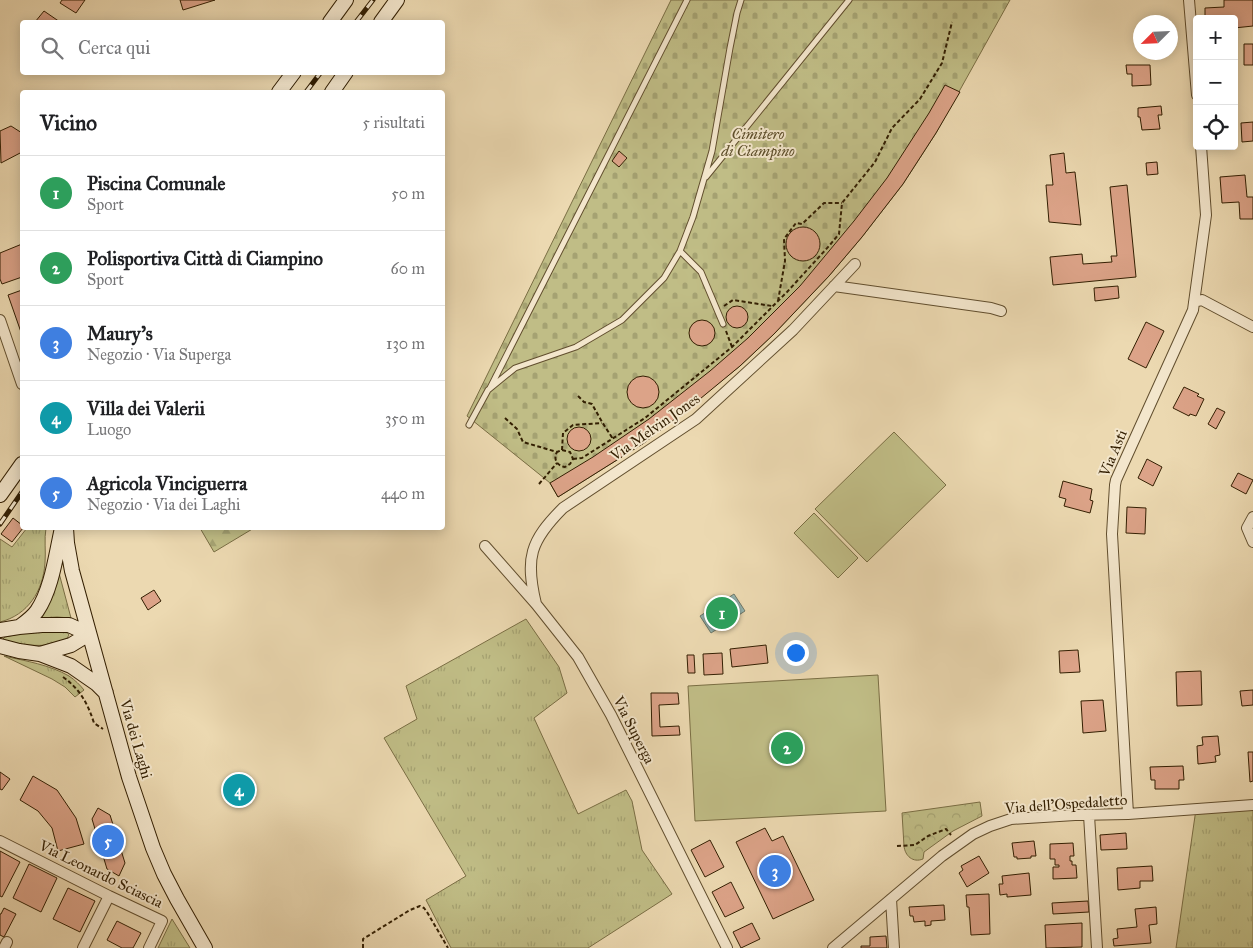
<!DOCTYPE html>
<html lang="it">
<meta charset="utf-8">
<style>
body{margin:0;font-family:"IM FELL Great Primer",serif;background:#f6f6f6;color:#202124}
.controls{position:absolute;right:15px;top:15px;display:grid;overflow:hidden;border-radius:5px;box-shadow:0 2px 12px #0003}
.controls button{width:45px;height:45px;display:grid;place-items:center;padding:0;border:0;border-bottom:1px solid #e0e0e0;background:#fff;color:#202124;font:25px sans-serif}
.compass{position:absolute;left:1133px;top:15px;width:45px;height:45px;border-radius:50%;background:#fff;box-shadow:0 2px 12px #0003;rotate:246deg}
.you{position:absolute;left:795px;top:652px;width:18px;height:18px;margin:-12px;border:4px solid #fff;border-radius:50%;background:#1a73e8;box-shadow:0 0 0 8px #1a73e833}
.badge{display:grid;place-items:center;width:32px;height:32px;border-radius:50%;background:#ea580c;color:#fff;font-size:16px;font-weight:700}
.pin{position:absolute;translate:-50% -50%;border:2px solid #fff;box-shadow:0 1px 5px #0006}
.list{margin:0;padding:0;list-style:none}
h2{display:flex;justify-content:space-between;align-items:center;height:65px;margin:0;padding:0 20px;font-size:21px}
h2 small{font-size:16px;font-weight:400;color:#757577}
.list li{display:grid;grid-template-columns:32px 1fr auto;gap:15px;align-items:center;box-sizing:border-box;height:75px;padding:0 20px;border-top:1px solid #e0e0e0}
.list b{display:block;font-size:19px;white-space:nowrap}
.list p{margin:0;font-size:16px;white-space:nowrap;color:#757577}
.list em{font-size:16px;font-style:normal;color:#757577}
.icon{flex:none;width:28px;height:28px;fill:none;stroke:currentColor;stroke-width:2;stroke-linecap:round;stroke-linejoin:round}
.map{position:relative;flex:none;width:1253px;height:948px;overflow:hidden}
.search{position:absolute;background:#fff;box-shadow:0 2px 12px #0003;left:20px;top:20px;width:425px;height:55px;display:flex;align-items:center;gap:12px;box-sizing:border-box;padding:0 18px;border-radius:5px;color:#757577;font-size:19px}
.panel{position:absolute;background:#fff;box-shadow:0 2px 12px #0003;left:20px;top:90px;width:425px;height:440px;border-radius:5px}
.map>svg:first-child{display:block}
.grass{fill:url(#grass-tufts);stroke:#7a6e44}
.forest{fill:url(#forest-firs);stroke:#7a6e44}
.cemetery{fill:url(#cemetery-stones);stroke:#7a6e44}
.park{fill:url(#park-crowns);stroke:#7a6e44}
.garden{fill:#c0bd86;stroke:#7a6e44}
.water{fill:#9ab9b3;stroke:#717b6c}
.building{fill:#dca388;stroke:#331f02}
.lines{fill:none;stroke-linecap:round;stroke-linejoin:round}
.service-casing{stroke:#614e2e;stroke-width:7}
.minor-casing{stroke:#614e2e;stroke-width:12}
.secondary-casing{stroke:#331f02;stroke-width:16}
.path{stroke:#331f02;stroke-width:2;stroke-dasharray:4 2.5;stroke-linecap:butt}
.service{stroke:#f3e6cc;stroke-width:5}
.minor{stroke:#f3e6cc;stroke-width:10}
.secondary{stroke:#f3e6cc;stroke-width:14}
.rail-casing{stroke:#331f02;stroke-width:5}
.rail{stroke:#f3e6cc;stroke-width:3;stroke-dasharray:9;stroke-linecap:butt}
.labels{text-anchor:middle;dominant-baseline:central;stroke-width:4;stroke-linejoin:round;paint-order:stroke}
.park-label{font-size:15px;font-style:italic;fill:#5d4e2a;stroke:#f3e6cc}
.street-label{font-size:15px;fill:#331f02;stroke:#f3e6cc}
</style>
<div class="map">
<svg width="1253" height="948" viewBox="0 0 1253 948">
<defs>
<pattern id="grass-tufts" width="24" height="20" patternUnits="userSpaceOnUse" patternTransform="scale(1.25)"><rect width="24" height="20" fill="#c0bd86"/><path d="M3 7l-1-3M5 7V3M7 7l1-3M15 17l-1-3M17 17v-4M19 17l1-3" fill="none" stroke="#a5a272"/></pattern>
<pattern id="forest-firs" width="22" height="20" patternUnits="userSpaceOnUse" patternTransform="scale(1.25)"><rect width="22" height="20" fill="#c0bd86"/><path d="M5 1l3.5 6h-7zM16 11l3.5 6h-7z" fill="#a5a272"/></pattern>
<pattern id="cemetery-stones" width="16" height="16" patternUnits="userSpaceOnUse" patternTransform="scale(1.25)"><rect width="16" height="16" fill="#c0bd86"/><path d="M2 7V4a2 2 0 0 1 4 0v3zM10 15v-3a2 2 0 0 1 4 0v3z" fill="#a5a272"/></pattern>
<pattern id="park-crowns" width="20" height="18" patternUnits="userSpaceOnUse" patternTransform="scale(1.25)"><rect width="20" height="18" fill="#c0bd86"/><path d="M2 6a3 3 0 1 1 6 0M12 15a3 3 0 1 1 6 0" fill="none" stroke="#a5a272"/></pattern>
</defs>
<rect width="100%" height="100%" fill="#ecd9b1"/>
<filter id="stains"><feTurbulence type="fractalNoise" baseFrequency=".004" numOctaves="4"/><feColorMatrix values="0 0 0 0 .2 0 0 0 0 .09 0 0 0 0 .02 0 0 0 .5 -.17"/></filter>
<radialGradient id="worn" r=".72"><stop offset=".6" stop-color="#630" stop-opacity="0"/><stop offset="1" stop-color="#630" stop-opacity=".3"/></radialGradient>
<path class="grass" d="M27 528H46C44 539 46 551 45 563 43 591 28 615 0 622V539L12 547Z
M59 573 71 618 57 617 41 618 40 616Z
M526 619 559 667 567 693 534 718 578 814 626 790 632 801 642 850 672 894 588 948H451L426 900 466 876 384 738 417 719 406 686Z
M33 631H66L69 635C62 651 19 644 5 643L2 640 5 637Z
M4 656C26 661 50 665 69 676 75 680 80 685 84 690L75 697 65 687 52 679Z
M1253 803V948H1176L1196 809Z
M172 919 190 948H158Z"/>
<path class="forest" d="M200 528H254L214 552Z"/>
<path class="cemetery" d="M671 0H1010L936 133 903 184 862 237 829 276 774 334 740 366 644 443 558 497 550 483 544 478 467 416Z"/>
<path class="park" d="M980 802 982 816 953 831 924 852 923 859C913 863 905 856 904 846L902 813Z"/>
<path class="garden" d="M894 432 946 485 867 562 815 509Z
M814 513 858 558 838 578 794 533Z
M878 675 886 811 695 821 688 686Z"/>
<path class="water" d="M734 594 745 611 711 633 700 616Z"/>
<path class="building" d="M62 0H85L76 13 60 3Z
M180 0H215L183 10Z
M1224 0H1253V26L1234 28V19H1205V8L1224 7Z
M44 11 60 22H35Z
M1244 44H1253V65H1244Z
M1126 65H1150L1151 85 1132 86V74H1127Z
M945 85 960 92 936 133 903 184 862 237 829 276 774 334 740 366 689 408 644 443 558 497 550 483 593 457 649 419 710 371 748 338 800 286 854 221 887 178 929 113Z
M1161 106 1162 115H1158L1160 129 1142 130 1140 117H1138V108Z
M1253 122V141L1242 142 1241 123Z
M11 126 22 133V152L1 163 0 131Z
M619 151 627 158 619 167 612 161Z
M1064 153 1066 173 1075 172 1081 225 1049 222 1046 185H1053L1050 155Z
M1157 162 1158 174 1147 175 1146 163Z
M1245 175 1247 197H1253V219H1240L1239 202 1222 203 1220 177Z
M1127 185 1136 277 1053 285 1050 257 1082 254 1083 264 1112 262 1111 256H1117L1110 187Z
M786 244a17 17 0 1 1 34 0a17 17 0 1 1-34 0Z
M22 244V277L2 284 0 279V253Z
M1118 286 1119 298 1095 301 1094 288Z
M22 290V335L8 295Z
M726 317a11 11 0 1 1 22 0a11 11 0 1 1-22 0Z
M689 333a13 13 0 1 1 26 0a13 13 0 1 1-26 0Z
M1146 322 1164 331 1146 368 1128 359Z
M627 392a16 16 0 1 1 32 0a16 16 0 1 1-32 0Z
M1184 387 1199 394 1197 396 1204 399 1196 416 1190 414 1189 416 1173 408Z
M1217 408 1225 412 1216 429 1208 424Z
M567 439a12 12 0 1 1 24 0a12 12 0 1 1-24 0Z
M1147 459 1162 467 1153 486 1138 478Z
M1238 473 1253 480 1246 494 1231 486Z
M1063 481 1092 489 1090 500 1093 501 1090 513 1064 506 1066 499 1059 497Z
M1127 507 1146 508 1145 534 1126 533Z
M13 518 22 525 23 528 12 542 1 534Z
M154 590 161 601 148 610 141 598Z
M766 645 768 663 732 667 730 649Z
M1078 650 1080 672 1060 673 1059 651Z
M722 653 723 674 704 675 703 654Z
M687 655H694L695 673H688Z
M1201 671 1202 705 1177 706 1176 672Z
M1253 690V705L1242 706 1240 691Z
M651 693H678L679 704 659 705 660 727 679 726 680 735 652 736Z
M1103 700 1106 731 1083 733 1081 701Z
M1218 736 1220 755 1215 756 1216 762 1198 764 1197 746 1203 745 1202 737Z
M1248 752H1253V781L1250 782Z
M1183 766 1184 780H1179V789H1155V780H1151L1150 767Z
M0 772 10 779 2 790 0 789Z
M33 776 57 790 76 818 84 844 58 851 52 828 38 811 20 800Z
M98 808 110 815 125 863 119 876 107 869 92 819Z
M765 828 772 841 783 836 814 900 773 919 736 842Z
M1126 833 1127 849 1101 850 1100 835Z
M710 840 724 867 705 877 691 850Z
M1034 841 1036 856H1031V858L1017 859V857H1014L1012 843Z
M1073 843 1074 856H1070V861H1072V865H1076L1077 878 1053 879V867H1059V865H1055V859H1050V844Z
M0 851 20 862 2 897 0 896Z
M979 856 989 873 967 887 959 873 963 870 961 866Z
M29 864 57 878 41 912 13 898Z
M1152 866 1153 881H1140V888L1118 890 1117 868Z
M1029 873 1031 895 1007 897V894L1000 895 999 884H1003L1002 876Z
M731 882 744 908 725 917 712 892Z
M68 888 95 901 80 932 53 919Z
M989 894 990 934 971 935 969 907H967L966 895Z
M1088 901 1089 912 1053 914 1052 903Z
M944 905 945 920 931 921V925L925 926V921L914 922 913 916H910L909 907Z
M1156 907 1157 924 1149 925 1151 943 1114 946 1113 939 1118 938 1117 929 1137 927 1135 909Z
M4 908 16 914 4 937 0 935V914H1Z
M117 921 141 933 133 948H122L107 940Z
M752 923 760 939 741 948 733 932Z
M1082 923V947L1046 948 1045 925Z
M886 936 887 948H861V946H870V937Z"/>
<g class="lines">
<g class="service-casing">
<path id="service" d="M706 177 849 0
M680 251 701 272 723 324
M490 388 687 0
M469 425 488 390 515 368 576 347 622 320 664 278 680 251 693 217 712 151 730 48 737 13 741 0"/>
</g>
<g class="minor-casing">
<path id="minor" d="M1189 0 1197 95
M834 286 991 308 1001 311
M1194 302 1202 300 1253 327
M0 320 22 384
M1253 517 1247 528 1253 542
M485 546 536 604 578 657 611 715 727 948
M536 604C525 558 530 541 563 508L696 419 793 330 855 264
M1128 814 1112 534 1115 485 1116 480 1193 310 1206 215 1201 146
M1089 815 1097 948
M0 841 109 896 162 921 149 948
M891 899 894 948
M4 948 7 942
M83 948 109 896
M833 948 942 856 973 834 990 826 1011 819 1075 815 1128 814 1253 805"/>
</g>
<g class="secondary-casing">
<path id="secondary" d="M330 22 346 0
M381 22 397 0
M279 92 294 72
M332 92 346 72
M0 495 22 464
M66 528 67 543 72 571 129 777 153 848 164 874 177 899 205 948
M19 627C26 622 32 618 37 611 52 589 56 554 62 528
M0 630 19 627 42 625H69L89 634
M0 646 19 651 40 654 71 666 97 684 106 693
M40 654 71 645 89 634"/>
</g>
<path class="path" d="M778 301 785 261 784 239 796 223 802 224 824 203H842
M724 306 733 300 772 306
M726 331 732 347
M578 396 584 402 592 404 602 422 613 439
M505 418 517 429 523 442 557 452 562 450 570 452 573 459 570 464 565 467C557 466 553 459 557 452
M562 450 563 433 573 425 602 423
M573 459 582 458 645 418 732 347 787 292 829 246 839 234 842 203 875 162 892 128 920 99 942 63 952 22
M539 484 557 463
M63 677C80 689 88 704 94 723L103 729
M897 846 915 845 928 836 946 829 951 835
M363 948V939L410 910 420 906 424 908 427 912 448 948"/>
<use href="#service" class="service"/>
<use href="#minor" class="minor"/>
<use href="#secondary" class="secondary"/>
<g class="rail-casing">
<path id="rail" d="M356 22 373 0
M306 92 321 72
M0 524 22 492"/>
</g>
<use href="#rail" class="rail"/>
</g>
<g class="labels">
<g class="park-label">
<text x="758" y="134">Cimitero<tspan x="758" dy="17">di Ciampino</tspan></text>
</g>
<g class="street-label">
<text transform="translate(655 427) rotate(-35)">Via Melvin Jones</text>
<text transform="translate(1113 453) rotate(-67)">Via Asti</text>
<text transform="translate(634 730) rotate(63)">Via Superga</text>
<text transform="translate(136 739) rotate(74)">Via dei Laghi</text>
<text transform="translate(1066 804) rotate(-4)">Via dell'Ospedaletto</text>
<text transform="translate(101 874) rotate(26)">Via Leonardo Sciascia</text>
</g>
</g>
<rect width="100%" height="100%" filter="url(#stains)"/>
<rect width="100%" height="100%" fill="url(#worn)"/>
</svg>
<div class="controls">
<button>+</button>
<button>−</button>
<button><svg class="icon" aria-label="locate" viewBox="0 0 24 24"><circle cx="12" cy="12" r="6"/><path d="M12 2v4M12 18v4M2 12h4M18 12h4"/></svg></button>
</div>
<svg class="compass" viewBox="-18 -18 36 36"><path d="M0-13l5 13h-10z" fill="#e53935"/><path d="M0 13l5-13h-10z" fill="#757577"/></svg>
<div class="you"></div>
<div class="pin badge" style="left:722px;top:613px;background:#2e9e5b">1</div>
<div class="pin badge" style="left:787px;top:748px;background:#2e9e5b">2</div>
<div class="pin badge" style="left:775px;top:871px;background:#3f7fe0">3</div>
<div class="pin badge" style="left:239px;top:790px;background:#0f9aa8">4</div>
<div class="pin badge" style="left:108px;top:841px;background:#3f7fe0">5</div>
<div class="search"><svg class="icon" aria-label="search" viewBox="0 0 24 24"><circle cx="10" cy="10" r="6"/><path d="M15 15l6 6"/></svg>Cerca qui</div>
<section class="panel">
<h2>Vicino<small>5 risultati</small></h2>
<ul class="list">
<li><span class="badge" style="background:#2e9e5b">1</span><div><b>Piscina Comunale</b><p>Sport</p></div><em>50 m</em></li>
<li><span class="badge" style="background:#2e9e5b">2</span><div><b>Polisportiva Città di Ciampino</b><p>Sport</p></div><em>60 m</em></li>
<li><span class="badge" style="background:#3f7fe0">3</span><div><b>Maury's</b><p>Negozio · Via Superga</p></div><em>130 m</em></li>
<li><span class="badge" style="background:#0f9aa8">4</span><div><b>Villa dei Valerii</b><p>Luogo</p></div><em>350 m</em></li>
<li><span class="badge" style="background:#3f7fe0">5</span><div><b>Agricola Vinciguerra</b><p>Negozio · Via dei Laghi</p></div><em>440 m</em></li>
</ul>
</section>
</div>
